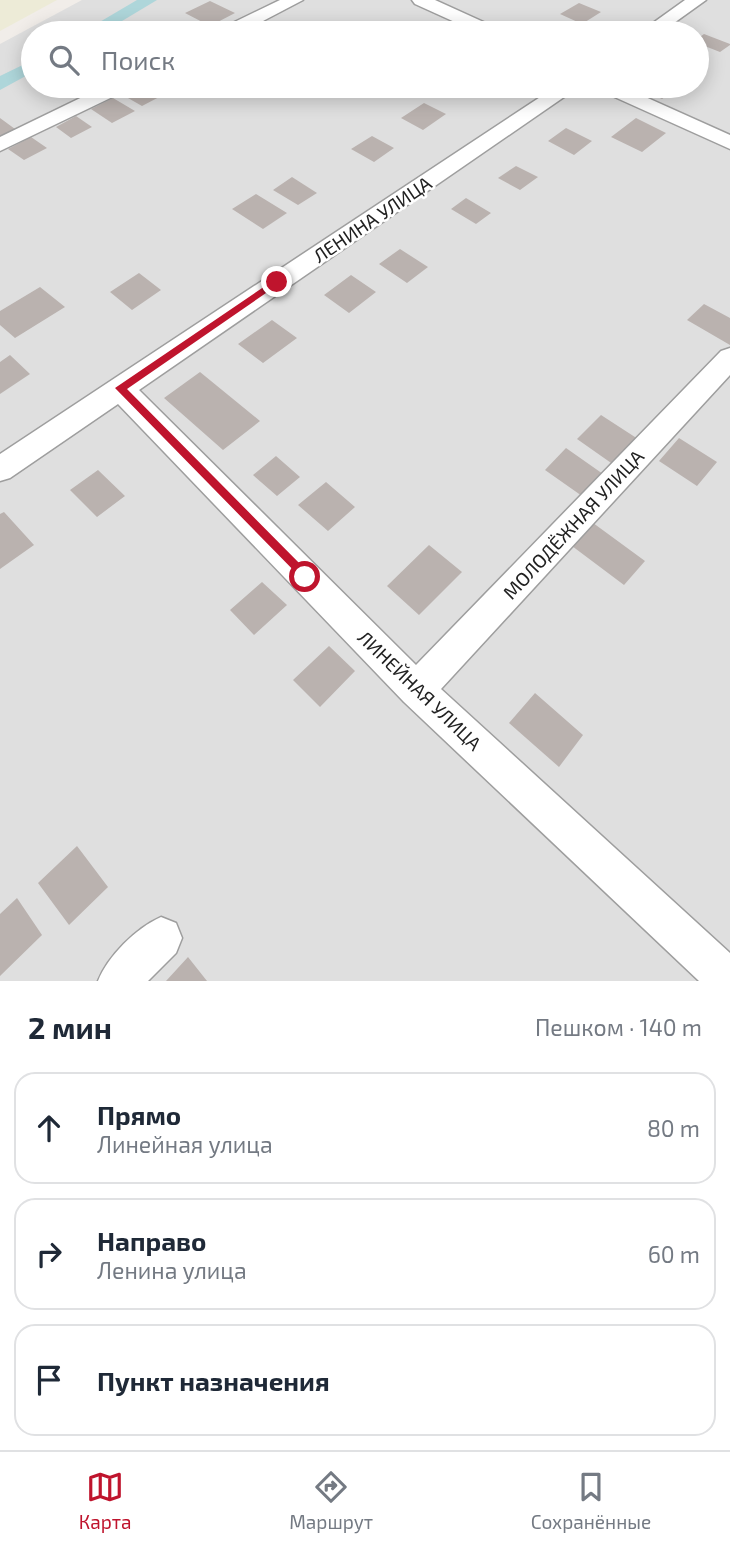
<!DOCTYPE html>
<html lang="ru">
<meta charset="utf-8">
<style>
body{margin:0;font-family:"Exo 2",sans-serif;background:#f6f6f7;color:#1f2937}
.stop{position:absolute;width:21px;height:21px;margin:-16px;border:5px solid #bf142d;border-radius:50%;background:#fff}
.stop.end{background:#bf142d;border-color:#fff;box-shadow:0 2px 7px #0008}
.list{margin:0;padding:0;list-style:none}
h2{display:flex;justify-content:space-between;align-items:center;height:91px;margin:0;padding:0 28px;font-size:30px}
h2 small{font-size:23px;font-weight:400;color:#747a83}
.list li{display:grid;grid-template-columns:46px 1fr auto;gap:21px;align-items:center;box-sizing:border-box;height:112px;margin:0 14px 14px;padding:0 14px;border:2px solid #e0e1e3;border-radius:21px}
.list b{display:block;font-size:26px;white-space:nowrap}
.list p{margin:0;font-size:23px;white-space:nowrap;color:#747a83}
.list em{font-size:23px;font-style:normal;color:#747a83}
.icon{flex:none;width:38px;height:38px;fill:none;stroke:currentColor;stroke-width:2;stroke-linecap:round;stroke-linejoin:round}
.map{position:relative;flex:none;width:730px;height:981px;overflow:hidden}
.search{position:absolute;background:#fff;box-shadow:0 4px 18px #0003;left:21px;right:21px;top:21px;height:77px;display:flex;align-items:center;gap:18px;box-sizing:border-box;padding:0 24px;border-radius:38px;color:#747a83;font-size:26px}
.sheet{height:469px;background:#fff}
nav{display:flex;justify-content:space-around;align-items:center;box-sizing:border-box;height:98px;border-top:2px solid #e0e1e3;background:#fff;font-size:19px;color:#747a83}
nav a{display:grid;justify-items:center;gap:4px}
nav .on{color:#bf142d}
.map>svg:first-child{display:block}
.residential{fill:#dfdfdf;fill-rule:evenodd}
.farmland{fill:#edebd7}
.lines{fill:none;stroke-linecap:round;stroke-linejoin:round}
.canal{fill:#aed6da;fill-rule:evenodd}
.building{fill:#bab2af}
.minor-casing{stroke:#9e9e9e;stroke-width:3}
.minor{fill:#fff;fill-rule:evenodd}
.route{fill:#bf142d}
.labels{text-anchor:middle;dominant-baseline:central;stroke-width:5;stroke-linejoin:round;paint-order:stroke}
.street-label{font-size:19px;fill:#212121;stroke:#fff}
</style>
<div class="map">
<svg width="730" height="981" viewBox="0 0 730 981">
<rect width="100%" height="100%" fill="#f1ede9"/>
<path class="residential" d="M82 0H730V981H0V44ZM33 33H697V86H33Z"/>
<path class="farmland" d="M0 0H57L0 31Z"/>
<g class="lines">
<path class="canal" d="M137 0H157L102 33H81Z
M33 60V72L0 90V76Z"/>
</g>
<path class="building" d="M210 1 235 13 210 26 185 13Z
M579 3 601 12 582 24 560 14Z
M264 25 281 33H248Z
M535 25 554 33H522Z
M704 34 730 44V45L720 52 697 43V39Z
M137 86H147L163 95 142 106 121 94Z
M445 86H477L484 89 471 98Z
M642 86H664L674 90 662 99 638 88Z
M113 98 135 111 112 123 91 109Z
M424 103 446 114 423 130 401 118Z
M76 116 92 127 71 138 56 127Z
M0 118 15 129 0 137Z
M636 118 666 133 642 152 611 137Z
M566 128 592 141 574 155 548 141Z
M372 136 394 148 374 162 351 149Z
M31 137 47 148 24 160 8 149Z
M516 166 538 177 520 190 498 178Z
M292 177 317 193 298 205 273 190Z
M256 194 287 213 263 229 232 209Z
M466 198 491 213 476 224 451 209Z
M400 249 428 267 407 283 379 264Z
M139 273 161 290 132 310 110 292Z
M351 275 376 292 349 313 324 295Z
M40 287 65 307 15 338 0 325V311Z
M704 304 730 318V345L687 320Z
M272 320 297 338 263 363 238 344Z
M10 355 30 374 0 394V362Z
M200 372 260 421 223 450 164 398Z
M601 415 638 439 614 465 577 439Z
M679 438 717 462 697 486 659 461Z
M566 448 603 474 582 496 545 470Z
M276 456 300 477 277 496 253 475Z
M98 470 125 496 97 517 70 490Z
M326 482 355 507 328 531 298 505Z
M4 512 34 545 0 569V514Z
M589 520 645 561 624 585 568 543Z
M429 545 462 572 419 615 387 586Z
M262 582 287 605 254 635 230 610Z
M329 646 355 671 320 707 293 680Z
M535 693 583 735 559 767 509 723Z
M77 846 108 887 69 925 38 883Z
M17 898 42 935 0 976V914Z
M188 957 207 981H166Z"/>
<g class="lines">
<g class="minor-casing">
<path id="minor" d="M280 0H303L240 33H217L220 29Z
M412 0H435L499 29 502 33H479L415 4Z
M685 0H706L660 33H639Z
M105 86H130L127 90 0 151V137Z
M557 86H580L139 390 416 665 721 351 730 348V375L441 689 730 953V981H699L404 702 118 404 10 478 0 481V454Z
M596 86H621L730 135V149L599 90Z
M161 917 176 923 182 938 176 953 148 981H98C108 956 136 928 161 917Z"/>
</g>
<use href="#minor" class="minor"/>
</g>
<path class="route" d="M274 280 282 282 127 389 309 573 311 577 305 582 115 388Z"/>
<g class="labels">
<g class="street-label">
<text transform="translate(372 219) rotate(-34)">ЛЕНИНА УЛИЦА</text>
<text transform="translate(573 524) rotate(-47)">МОЛОДЁЖНАЯ УЛИЦА</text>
<text transform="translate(420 690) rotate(44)">ЛИНЕЙНАЯ УЛИЦА</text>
</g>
</g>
</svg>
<div class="stop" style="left:305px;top:577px"></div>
<div class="stop end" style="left:277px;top:282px"></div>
<div class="search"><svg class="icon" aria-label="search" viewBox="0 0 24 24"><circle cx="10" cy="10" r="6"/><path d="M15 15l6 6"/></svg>Поиск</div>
</div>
<section class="sheet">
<h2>2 мин<small>Пешком · 140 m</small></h2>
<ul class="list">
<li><svg class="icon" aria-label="ahead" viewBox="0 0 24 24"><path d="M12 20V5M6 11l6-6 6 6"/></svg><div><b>Прямо</b><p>Линейная улица</p></div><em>80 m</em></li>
<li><svg class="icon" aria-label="right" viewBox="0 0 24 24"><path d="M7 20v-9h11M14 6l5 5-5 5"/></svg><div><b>Направо</b><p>Ленина улица</p></div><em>60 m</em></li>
<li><svg class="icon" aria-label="arrive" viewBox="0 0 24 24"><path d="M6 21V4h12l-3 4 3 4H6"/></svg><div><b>Пункт назначения</b></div></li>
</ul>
</section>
<nav>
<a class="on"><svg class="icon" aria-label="map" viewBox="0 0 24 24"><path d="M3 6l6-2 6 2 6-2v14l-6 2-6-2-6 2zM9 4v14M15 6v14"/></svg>Карта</a>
<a><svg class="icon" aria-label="directions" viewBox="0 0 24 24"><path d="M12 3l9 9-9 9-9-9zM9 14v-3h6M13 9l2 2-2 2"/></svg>Маршрут</a>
<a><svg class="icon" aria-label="saved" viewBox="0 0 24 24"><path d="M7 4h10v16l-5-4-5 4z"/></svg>Сохранённые</a>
</nav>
